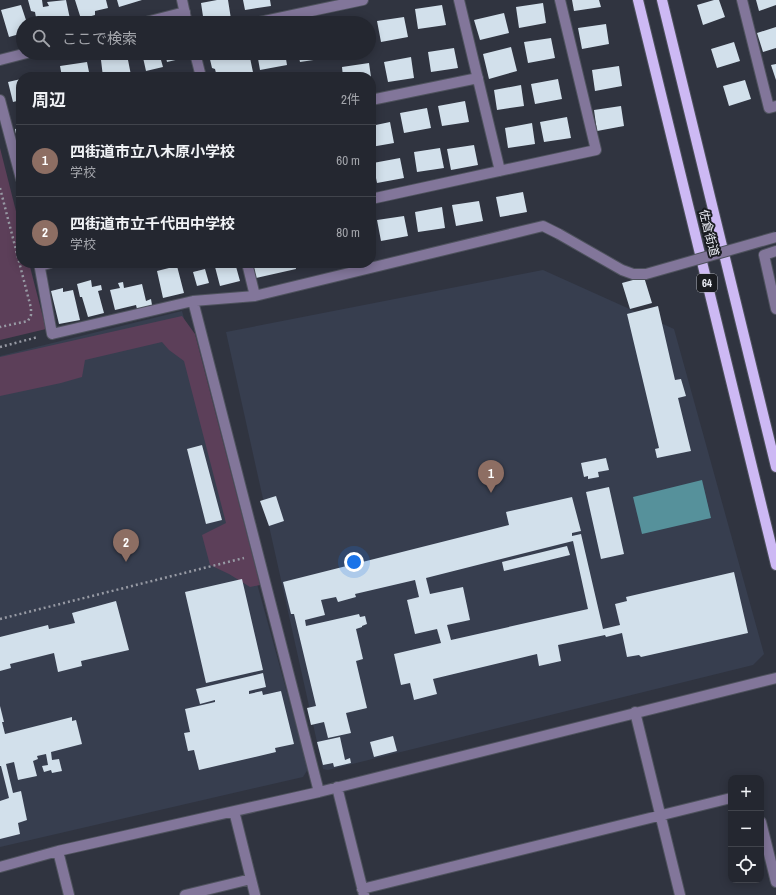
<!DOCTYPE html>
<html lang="ja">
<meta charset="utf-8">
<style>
body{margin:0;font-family:"Archivo Narrow","Noto Sans JP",sans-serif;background:#30333c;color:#f1f3f6}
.controls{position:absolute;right:12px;bottom:12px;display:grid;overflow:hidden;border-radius:8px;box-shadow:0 2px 10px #0003}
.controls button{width:36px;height:36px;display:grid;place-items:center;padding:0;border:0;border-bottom:1px solid #41444c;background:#242730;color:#f1f3f6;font:20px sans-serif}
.you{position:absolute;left:354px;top:562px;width:14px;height:14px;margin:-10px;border:3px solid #fff;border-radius:50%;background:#1a73e8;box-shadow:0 0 0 6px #1a73e833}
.badge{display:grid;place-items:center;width:26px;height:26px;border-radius:50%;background:#ea580c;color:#fff;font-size:13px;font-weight:700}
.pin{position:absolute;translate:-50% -33px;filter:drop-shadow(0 1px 2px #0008)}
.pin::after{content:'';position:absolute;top:21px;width:14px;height:12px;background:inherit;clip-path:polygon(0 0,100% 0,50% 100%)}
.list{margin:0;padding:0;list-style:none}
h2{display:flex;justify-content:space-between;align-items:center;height:52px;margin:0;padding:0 16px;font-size:17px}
h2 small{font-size:13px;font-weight:400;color:#a3a5ab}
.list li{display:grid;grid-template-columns:26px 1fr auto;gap:12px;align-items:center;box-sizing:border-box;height:72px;padding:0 16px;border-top:1px solid #41444c}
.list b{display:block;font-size:15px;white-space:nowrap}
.list p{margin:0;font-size:13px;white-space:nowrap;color:#a3a5ab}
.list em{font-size:13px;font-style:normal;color:#a3a5ab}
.icon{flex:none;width:22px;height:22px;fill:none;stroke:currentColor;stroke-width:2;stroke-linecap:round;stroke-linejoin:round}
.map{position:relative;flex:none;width:776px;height:895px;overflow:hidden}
.search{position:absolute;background:#242730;box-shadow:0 2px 10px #0003;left:16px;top:16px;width:360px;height:44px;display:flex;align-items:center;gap:10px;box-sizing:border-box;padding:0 14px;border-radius:22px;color:#a3a5ab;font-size:15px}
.panel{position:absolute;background:#242730;box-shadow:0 2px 10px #0003;left:16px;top:72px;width:360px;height:196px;border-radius:16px}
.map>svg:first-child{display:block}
.built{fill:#373e4f}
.green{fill:#5c3f59}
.water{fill:#56919b}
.building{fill:#d2e0eb;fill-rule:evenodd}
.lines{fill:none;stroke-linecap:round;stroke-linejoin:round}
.minor-casing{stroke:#4e525d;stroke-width:12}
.major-casing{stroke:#4e525d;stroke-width:12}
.path{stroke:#979aa4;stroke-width:2.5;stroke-dasharray:2 3;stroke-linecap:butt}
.minor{stroke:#82769a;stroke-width:10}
.major{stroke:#cdb9f4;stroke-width:10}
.minor-bridge-casing{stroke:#4e525d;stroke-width:12;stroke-linecap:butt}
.minor-bridge{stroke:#82769a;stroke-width:10}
.labels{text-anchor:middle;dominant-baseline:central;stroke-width:4;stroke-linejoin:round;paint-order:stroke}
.shield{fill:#1a1c21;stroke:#aeb0b8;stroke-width:1}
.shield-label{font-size:11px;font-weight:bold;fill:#eef0f8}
.street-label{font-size:12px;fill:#eef0f8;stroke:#1a1c21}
</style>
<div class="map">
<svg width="776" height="895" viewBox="0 0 776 895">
<rect width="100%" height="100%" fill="#303440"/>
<path class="built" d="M543 270 674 329 764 654 753 665 328 770 323 769 226 332Z
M182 311 308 769 303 777 0 847V356Z"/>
<path class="green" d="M0 148 21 231V263H29L46 329 0 340Z
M182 316 195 334 260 585 250 587 229 574 210 565 202 535 226 523 184 361 169 350 162 342 85 360 82 377 61 383 0 396V357Z"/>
<path class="water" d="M702 480 711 518 642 534 633 497Z"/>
<path class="building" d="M28 0H42L43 7 49 6 47 2 66 0 70 19 53 23H37L35 12 31 11Z
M75 0H106L108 8 95 11V15L81 19Z
M117 0H142L119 7Z
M217 0H228L231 19 204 23 201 3Z
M243 0H270L271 6 245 10Z
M572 0H599L601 7 574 11Z
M714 0H719L725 17 703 25 697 5Z
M756 0H776V5L759 11Z
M543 3 546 23 519 28 516 7Z
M21 5 27 23H23V33L9 37 1 10Z
M442 5 446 25 418 29 415 9Z
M504 13 509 33 480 40 474 20Z
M404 17 408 37 381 42 377 21Z
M606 24 609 44 582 49 578 28Z
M776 27V48L763 52 757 33Z
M551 38 555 58 528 63 524 42Z
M734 42 740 61 717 68 711 49Z
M511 47 517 71 489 79 483 54Z
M454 48 458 68 431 72 428 52Z
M142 53H159L163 67 146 71Z
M165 53H182L184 58 167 62Z
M219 53H249L254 77H217L215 69 212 68 209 55Z
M257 53H285L287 65 260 70Z
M298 53H326L327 58 300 62Z
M127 55 131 75 121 77H103L101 60Z
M411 57 414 78 388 82 384 62Z
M87 62 90 77H62L60 66Z
M369 63 371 77H343L342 67Z
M776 64V80L771 65Z
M619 66 622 86 595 91 592 70Z
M46 72 47 77H28V76Z
M331 73 332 77H313V76Z
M21 79V100L13 102 8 82Z
M558 79 562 99 535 104 531 84Z
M745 80 751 99 729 106 723 86Z
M521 85 524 106 497 110 494 90Z
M465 101 469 122 442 126 438 106Z
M621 106 624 126 597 131 594 110Z
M427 108 431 128 404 133 400 113Z
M567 117 571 138 544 142 540 122Z
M390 122 394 143 371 147V126Z
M532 123 535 144 508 148 505 128Z
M21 128V143L18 144 15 129Z
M474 145 478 165 451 170 447 149Z
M440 148 444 168 417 172 414 152Z
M400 158 404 178 377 183 373 163Z
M523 192 527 212 500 217 496 197Z
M479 201 483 221 456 226 452 205Z
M442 207 445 228 418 232 415 212Z
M404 216 408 236 381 241 377 220Z
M214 263H235L240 281 220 286Z
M253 263H295L296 269 256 278Z
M177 266 184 293 163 298 157 271Z
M205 269 209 283 197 286 193 272Z
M644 277 652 303 630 309 622 283Z
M91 280 92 287 101 285 102 290 98 291 104 313 88 317 82 297H80L77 284Z
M123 282 124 288 142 284 146 301 151 299 152 305 137 309 136 305 115 310 110 290 120 288 118 283Z
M63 288V292L73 290 80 320 59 324 51 291Z
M658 306 675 380 681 379 686 396 678 398 691 451 657 458 655 449 659 448 627 314Z
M202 445 222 520 206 524 187 449Z
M606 458 609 470 598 472 599 477 588 479V476L584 477 581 463Z
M609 487 624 554 601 559 586 492Z
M276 496 284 521 269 526 260 501Z
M572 497 581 531 572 533V536L581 534 603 629 620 625 615 604 627 601 626 597 734 572 748 633 641 657 639 655 627 657 622 633 606 637 605 635 558 645 561 661 539 666 537 654 433 679 437 694 414 700 410 683 401 685 394 654 441 643 437 629 415 634 407 600 419 597 415 580 355 594 356 597 338 602 336 597 321 600 325 615 305 620 306 626 359 614 360 617 365 616 367 624 362 626V627L356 629 363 659 356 661 367 708 346 713 351 733 328 738 324 722 311 725 307 708 316 706 294 614H291L283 582 509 525 506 512ZM573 541 588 609 451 640 447 625 470 620 463 587 430 594 426 578Z
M567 546 570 555 504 571 502 562Z
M242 579 263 670 206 683 185 592Z
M116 601 129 650 81 661 82 666 58 672 54 653 10 664 11 668 0 671V637L48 625 49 629 75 623 72 613Z
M263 673 266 687 249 691V694L262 691 263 695 281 691 294 744 275 748 276 752 199 770 194 750 188 751 184 733 190 732 185 709 215 702V700L200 704 196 689Z
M0 706 4 722H2L5 734 72 717V721L76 720 82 744 51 752 52 760 59 759 62 771 52 773 51 770 44 772 42 766 48 765 46 754 37 756 38 759 33 761 37 776 18 780 14 762 6 764 13 793 21 791 27 820 18 823 20 834 0 839V801L9 798 1 766H0Z
M393 736 397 751 374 757 370 742Z
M340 737 345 760 350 758 351 763 334 767 333 763 323 765 317 742Z"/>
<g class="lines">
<g class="minor-casing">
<path id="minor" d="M182 0 187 23
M459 0 500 171
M742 0 769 108 776 106
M142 23 185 12
M255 23 363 0
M195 53 201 77
M0 60 27 53
M0 100 21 179
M371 100 478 78
M371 199 596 150 560 0
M776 251 764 255 776 309
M39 263 52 334 193 301 255 296 543 226 559 234
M247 263 255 296
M40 266 50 263
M193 301 319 792
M635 712 680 895
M337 787 364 895
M234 811 255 895
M761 822 776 882
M58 851 69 895
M0 867 58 851 319 792 776 678
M362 889 731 798
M185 895 251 879"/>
</g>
<g class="major-casing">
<path id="major" d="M638 0 776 565
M662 0 776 467"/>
</g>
<path class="path" d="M0 188 31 308V315L28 321 0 327
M0 347 38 337
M0 619 244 558"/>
<use href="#minor" class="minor"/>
<use href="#major" class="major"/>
<g class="minor-bridge-casing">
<path id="minor-bridge" d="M559 234 622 270 633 274H646L776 237"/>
</g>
<use href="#minor-bridge" class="minor-bridge"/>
</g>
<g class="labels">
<rect class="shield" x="697" y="274" width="20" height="18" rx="3"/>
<g class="shield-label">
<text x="707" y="283">64</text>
</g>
<g class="street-label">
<text transform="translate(709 233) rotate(76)">佐倉街道</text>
</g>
</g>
</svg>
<div class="controls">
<button>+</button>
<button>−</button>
<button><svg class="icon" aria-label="locate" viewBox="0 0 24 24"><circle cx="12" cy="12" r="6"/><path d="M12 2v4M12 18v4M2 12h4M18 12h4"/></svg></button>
</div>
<div class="you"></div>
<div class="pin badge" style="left:491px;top:493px;background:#8d6e63">1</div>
<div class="pin badge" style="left:126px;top:562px;background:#8d6e63">2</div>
<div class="search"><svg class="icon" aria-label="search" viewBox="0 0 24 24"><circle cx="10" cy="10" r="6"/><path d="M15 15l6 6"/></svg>ここで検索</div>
<section class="panel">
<h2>周辺<small>2件</small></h2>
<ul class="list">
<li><span class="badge" style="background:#8d6e63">1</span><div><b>四街道市立八木原小学校</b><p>学校</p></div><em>60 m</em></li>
<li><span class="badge" style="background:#8d6e63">2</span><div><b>四街道市立千代田中学校</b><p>学校</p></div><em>80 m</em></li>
</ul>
</section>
</div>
